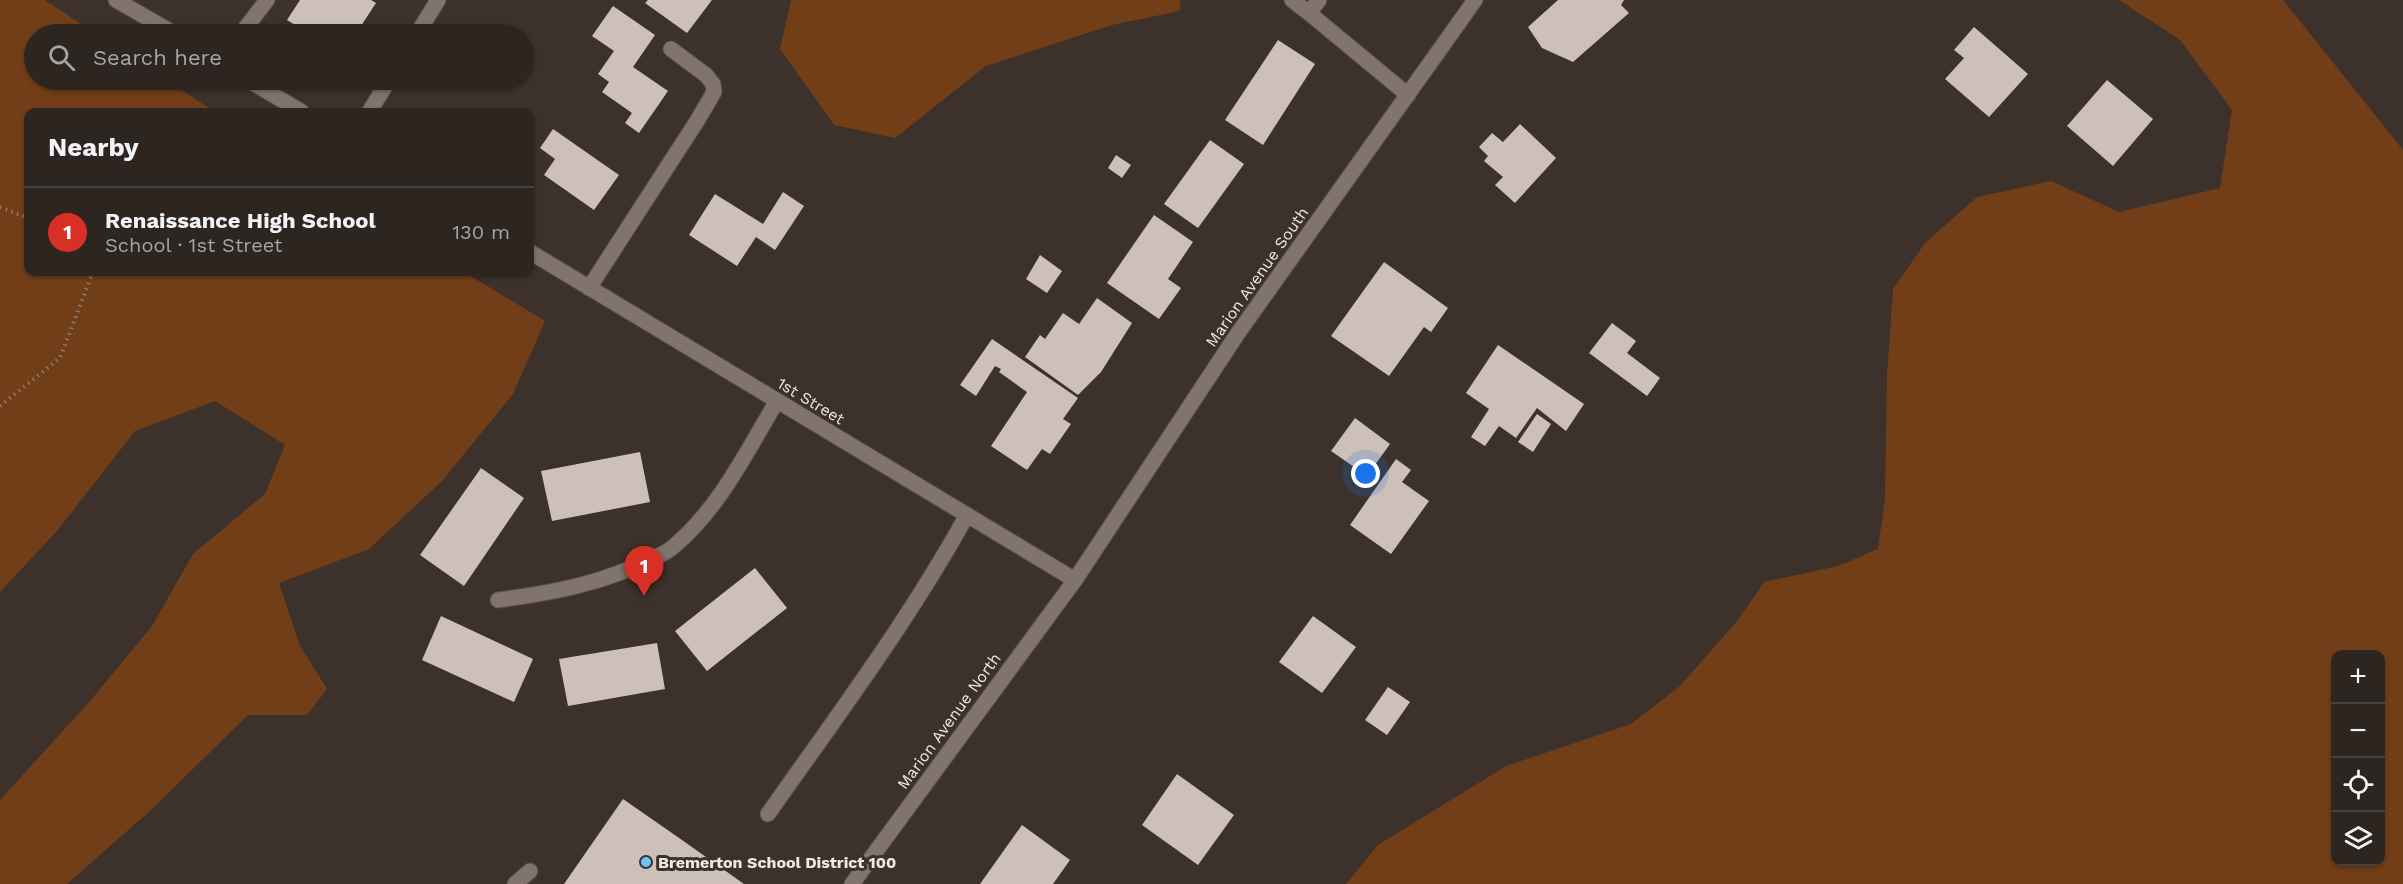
<!DOCTYPE html>
<meta charset="utf-8">
<style>
body{margin:0;font-family:"Work Sans",sans-serif;background:#39312d;color:#f1f3f6}
.controls{position:absolute;right:18px;bottom:18px;display:grid;overflow:hidden;border-radius:12px;box-shadow:0 2px 4px #0004}
.controls button{width:54px;height:54px;display:grid;place-items:center;padding:0;border:0;border-bottom:2px solid #48423e;background:#2d2520;color:#f1f3f6;font:30px sans-serif}
.you{position:absolute;left:1366px;top:474px;width:21px;height:21px;margin:-15px;border:4px solid #fff;border-radius:50%;background:#1a73e8;box-shadow:0 0 0 9px #1a73e833}
.badge{display:grid;place-items:center;width:39px;height:39px;border-radius:50%;background:#d93025;color:#fff;font-size:20px;font-weight:700}
.pin{position:absolute;translate:-50% -50px;filter:drop-shadow(0 2px 3px #0008)}
.pin::after{content:'';position:absolute;top:32px;width:21px;height:18px;background:inherit;clip-path:polygon(0 0,100% 0,50% 100%)}
.list{margin:0;padding:0;list-style:none}
h2{display:flex;justify-content:space-between;align-items:center;height:78px;margin:0;padding:0 24px;font-size:26px}
h2 small{font-size:20px;font-weight:400;color:#a7a5a5}
.list li{display:grid;grid-template-columns:39px 1fr auto;gap:18px;align-items:center;box-sizing:border-box;height:90px;padding:0 24px;border-top:2px solid #48423e}
.list b{display:block;font-size:22px;white-space:nowrap}
.list p{margin:0;font-size:20px;white-space:nowrap;color:#a7a5a5}
.list em{font-size:20px;font-style:normal;color:#a7a5a5}
.icon{flex:none;width:33px;height:33px;fill:none;stroke:currentColor;stroke-width:2;stroke-linecap:round;stroke-linejoin:round}
.map{position:relative;flex:none;width:2403px;height:884px;overflow:hidden}
.search{position:absolute;background:#2d2520;box-shadow:0 2px 4px #0004;left:24px;top:24px;width:510px;height:66px;display:flex;align-items:center;gap:15px;box-sizing:border-box;padding:0 21px;border-radius:33px;color:#a7a5a5;font-size:22px}
.panel{position:absolute;background:#2d2520;box-shadow:0 2px 4px #0004;left:24px;top:108px;width:510px;height:168px;border-radius:12px}
.map>svg:first-child{display:block}
.green{fill:#723e17;fill-rule:evenodd}
.building{fill:#cdc0b8}
.lines{fill:none;stroke-linecap:round;stroke-linejoin:round}
.service-casing{stroke:#584f49;stroke-width:17}
.secondary-casing{stroke:#584f49;stroke-width:17}
.path{stroke:#867d78;stroke-width:4;stroke-dasharray:1.5 4.5;stroke-linecap:butt}
.service{stroke:#80746c;stroke-width:15}
.secondary{stroke:#80746c;stroke-width:15}
.poi-dot{fill:#6bc3f2;stroke:#3c312b;stroke-width:2}
.labels{text-anchor:middle;dominant-baseline:central;stroke-width:6;stroke-linejoin:round;paint-order:stroke}
.street-label{font-size:16px;fill:#efe8e4;stroke:#3c312b}
.poi-label{font-size:16px;font-weight:bold;fill:#efe8e4;stroke:#3c312b;text-anchor:start}
</style>
<div class="map">
<svg width="2403" height="884" viewBox="0 0 2403 884">
<rect width="100%" height="100%" fill="#3c312b"/>
<path class="green" d="M0 0H45L96 34H34V80H165L216 112H28V272H464L545 321 513 394 442 481 369 549 279 583 300 646 327 689 307 715H248L151 810 67 884H0V800L90 701 152 626 193 554 265 494 285 445 215 401 135 431 57 531 0 592Z
M791 0H1180V11L1112 25 986 66 895 138 834 125 780 49Z
M2119 0H2283L2403 150V884H1346L1378 845 1506 766 1631 724 1680 686 1738 620 1764 582 1838 566 1878 549 1885 498 1887 375 1893 289 1925 243 1977 197 2051 181 2119 212 2220 188 2232 110 2180 40ZM2380 654V862H2336V654Z"/>
<path class="building" d="M300 0H371L376 3 359 29 354 26 349 34H310L287 20Z
M648 0H712L687 33 645 3Z
M1558 0H1624L1621 5 1629 13 1573 62 1542 48 1528 27Z
M613 6 655 35 633 67 668 91 639 133 625 123 632 113 602 92 609 82 598 74 614 51 592 36Z
M1974 27 2028 74 1989 117 1945 79 1964 58 1954 50Z
M1278 40 1315 64 1263 145 1225 120Z
M2107 80 2153 119 2113 166 2067 126Z
M1520 124 1556 158 1515 203 1495 185 1503 177 1484 161 1488 156 1479 147 1492 133 1503 142Z
M553 129 619 175 594 210 544 175 555 159 540 148Z
M1210 140 1244 164 1198 228 1164 204Z
M1116 155 1131 165 1122 178 1108 168Z
M783 192 804 206 775 250 756 237 737 266 689 235 715 194 763 224Z
M1154 215 1193 242 1168 279 1181 288 1159 319 1107 283Z
M1040 255 1062 271 1047 293 1026 279Z
M1384 262 1448 308 1431 332 1424 327 1389 376 1331 336Z
M1097 298 1132 323 1101 372 1078 395 1025 357 1040 335 1045 339 1063 313 1079 324Z
M1612 323 1636 341 1627 353 1660 378 1647 396 1589 353Z
M992 339 1078 398 1063 419 1071 424 1050 454 1042 449 1027 470 991 446 1027 392 999 372 1001 369 995 366 976 396 960 385Z
M1498 345 1584 404 1566 431 1537 408 1516 438 1499 426 1485 446 1471 437 1489 409 1466 393Z
M1537 414 1551 424 1533 452 1518 442Z
M1355 418 1390 444 1367 476 1331 451Z
M640 452 650 502 552 521 541 471Z
M1396 459 1411 470 1402 482 1429 501 1391 554 1350 525Z
M481 468 524 498 464 586 420 555Z
M755 568 787 608 707 671 675 631Z
M441 616 533 659 514 702 422 660Z
M1313 616 1356 647 1322 693 1279 662Z
M657 643 665 689 568 706 559 659Z
M1388 687 1410 702 1387 735 1365 720Z
M1177 774 1234 815 1198 865 1142 825Z
M623 799 682 840 744 884H564Z
M1022 825 1070 860 1053 884H980Z"/>
<g class="lines">
<g class="service-casing">
<path id="service" d="M1292 0 1309 13
M1319 0 1309 13 1408 95
M241 34 267 0
M417 34 438 0
M369 112 389 80
M589 288 697 121 714 92 713 84 706 75 671 49
M498 600C552 593 605 583 653 558 660 555 668 552 673 547 719 509 747 451 777 401
M768 814C837 716 909 620 967 515
M515 884 530 871"/>
</g>
<g class="secondary-casing">
<path id="secondary" d="M116 0 175 34
M248 80 302 112
M530 252 1075 580
M852 884 1075 580 1238 333 1475 0"/>
</g>
<path class="path" d="M0 207 28 218
M0 406 60 358 93 272"/>
<use href="#service" class="service"/>
<use href="#secondary" class="secondary"/>
</g>
<circle class="poi-dot" cx="646" cy="862" r="6"/>
<g class="labels">
<g class="street-label">
<text transform="translate(1257 277) rotate(-55)">Marion Avenue South</text>
<text transform="translate(811 401) rotate(31)">1st Street</text>
<text transform="translate(949 721) rotate(-54)">Marion Avenue North</text>
</g>
<g class="poi-label">
<text x="658" y="862">Bremerton School District 100</text>
</g>
</g>
</svg>
<div class="controls">
<button>+</button>
<button>−</button>
<button><svg class="icon" aria-label="locate" viewBox="0 0 24 24"><circle cx="12" cy="12" r="6"/><path d="M12 2v4M12 18v4M2 12h4M18 12h4"/></svg></button>
<button><svg class="icon" aria-label="layers" viewBox="0 0 24 24"><path d="M12 4l9 5-9 5-9-5zM3 14l9 5 9-5"/></svg></button>
</div>
<div class="you"></div>
<div class="pin badge" style="left:644px;top:596px">1</div>
<div class="search"><svg class="icon" aria-label="search" viewBox="0 0 24 24"><circle cx="10" cy="10" r="6"/><path d="M15 15l6 6"/></svg>Search here</div>
<section class="panel">
<h2>Nearby<small></small></h2>
<ul class="list">
<li><span class="badge">1</span><div><b>Renaissance High School</b><p>School · 1st Street</p></div><em>130 m</em></li>
</ul>
</section>
</div>
